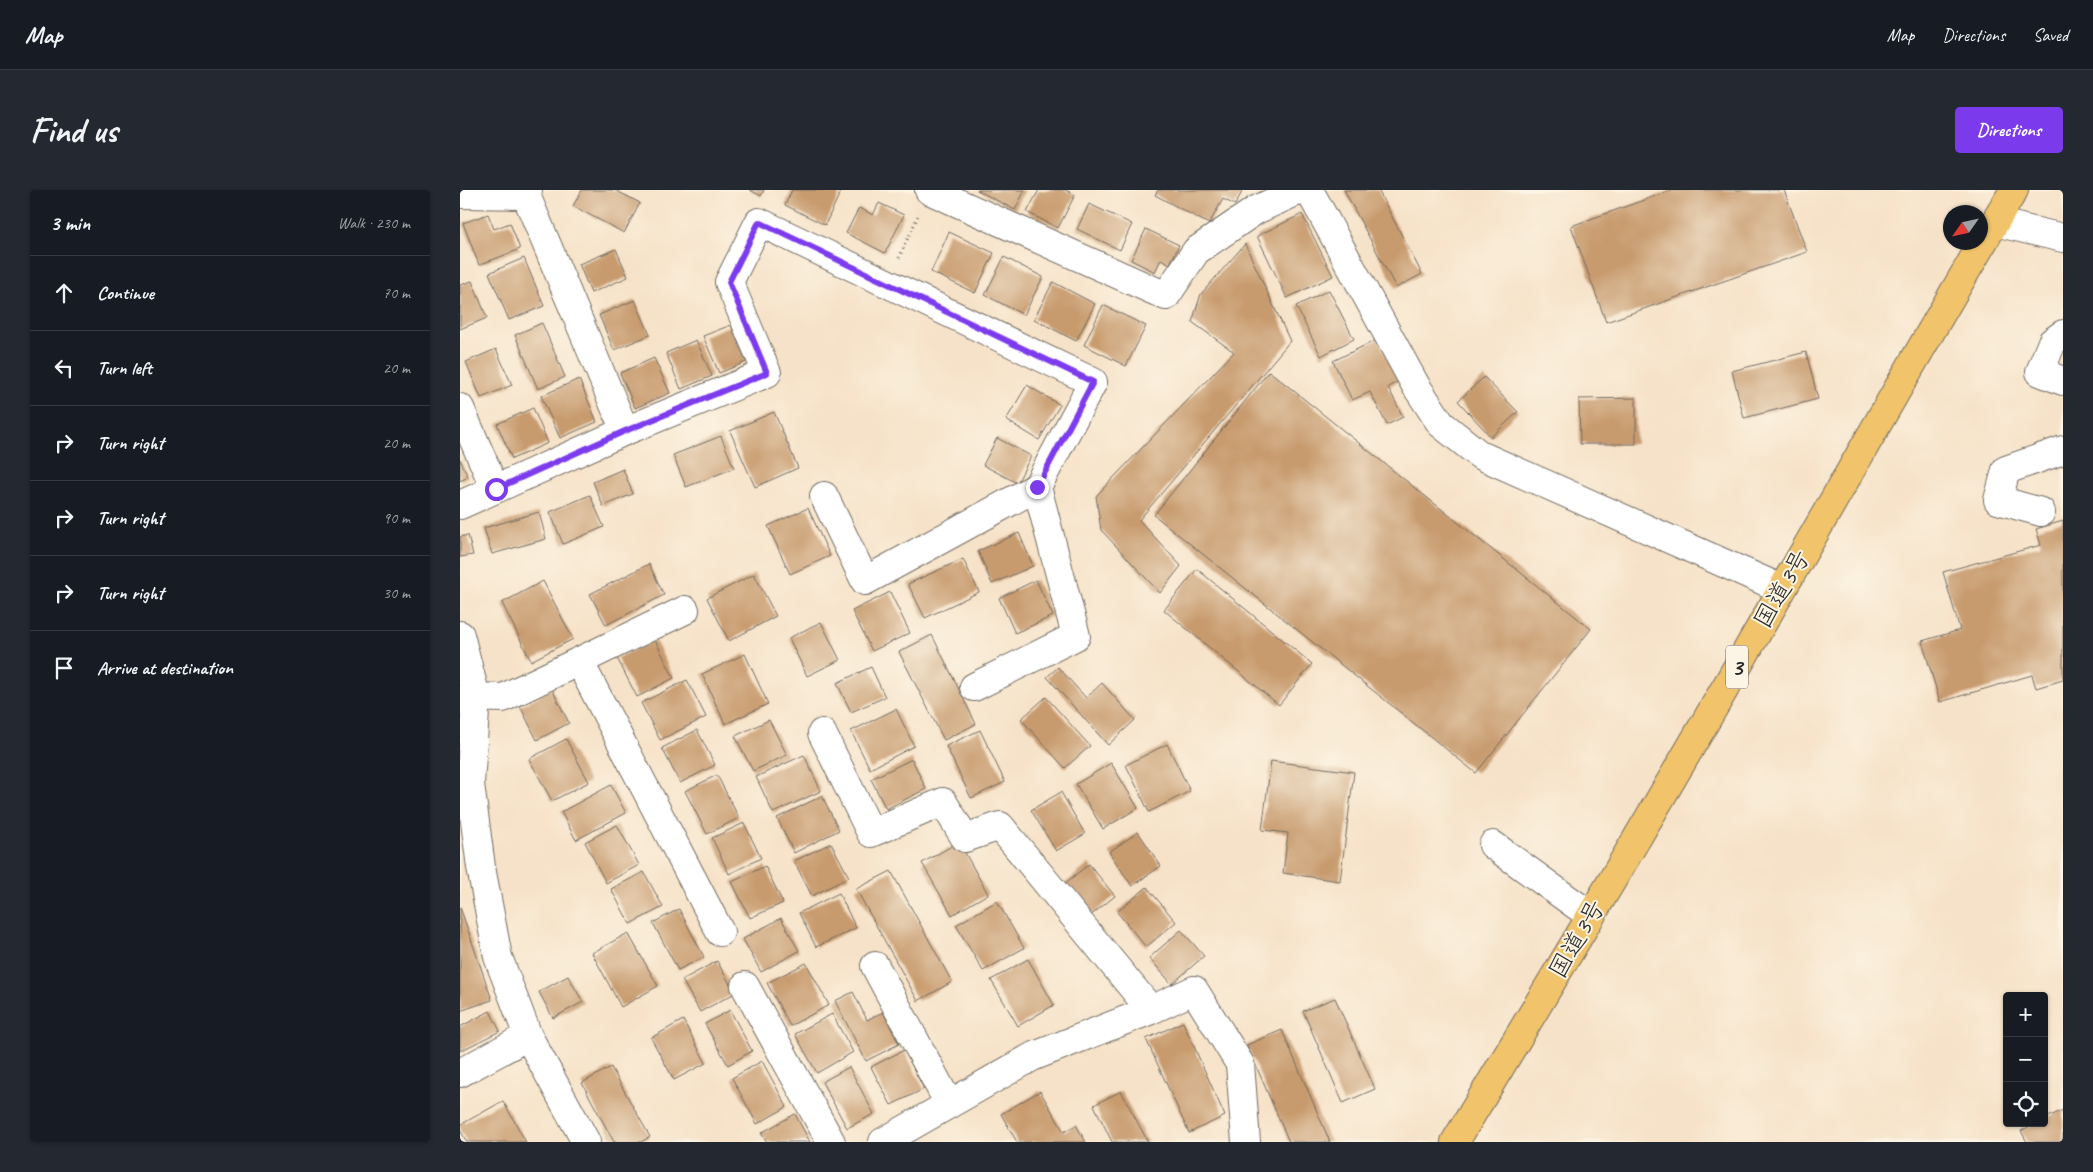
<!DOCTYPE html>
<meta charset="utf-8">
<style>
body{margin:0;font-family:Caveat,"Klee One",sans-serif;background:#242831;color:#f1f3f6}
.controls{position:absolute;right:15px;bottom:15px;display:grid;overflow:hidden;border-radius:5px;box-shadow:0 1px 4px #0004}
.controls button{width:45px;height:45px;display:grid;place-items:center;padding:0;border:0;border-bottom:1px solid #363941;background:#171b24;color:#f1f3f6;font:25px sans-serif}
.compass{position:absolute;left:1483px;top:15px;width:45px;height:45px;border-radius:50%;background:#171b24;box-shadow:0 1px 4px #0004;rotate:236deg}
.stop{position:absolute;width:15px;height:15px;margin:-11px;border:4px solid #7c3aed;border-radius:50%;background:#fff}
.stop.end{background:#7c3aed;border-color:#fff;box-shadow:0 1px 5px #0008}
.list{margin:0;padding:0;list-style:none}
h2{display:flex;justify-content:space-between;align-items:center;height:65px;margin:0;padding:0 20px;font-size:21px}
h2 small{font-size:16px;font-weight:400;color:#9ea1a6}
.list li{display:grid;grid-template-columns:32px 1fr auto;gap:15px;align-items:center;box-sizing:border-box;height:75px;padding:0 20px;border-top:1px solid #363941}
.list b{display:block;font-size:19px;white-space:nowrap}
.list em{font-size:16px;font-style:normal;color:#9ea1a6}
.icon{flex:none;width:28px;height:28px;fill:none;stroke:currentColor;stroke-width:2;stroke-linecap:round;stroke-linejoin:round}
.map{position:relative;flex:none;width:1603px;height:952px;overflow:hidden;border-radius:5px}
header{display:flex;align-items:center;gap:30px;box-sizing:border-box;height:70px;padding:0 25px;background:#171b24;border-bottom:1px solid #363941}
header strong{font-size:24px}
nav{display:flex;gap:28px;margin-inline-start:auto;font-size:18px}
.intro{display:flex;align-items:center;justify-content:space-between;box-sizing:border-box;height:120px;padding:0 30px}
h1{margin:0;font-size:35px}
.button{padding:12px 22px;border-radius:5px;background:#7c3aed;color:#fff;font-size:18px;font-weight:700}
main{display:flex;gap:30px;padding:0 30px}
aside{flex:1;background:#171b24;border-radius:5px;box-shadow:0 1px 4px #0004}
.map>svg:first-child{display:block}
.building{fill:#c89b6e}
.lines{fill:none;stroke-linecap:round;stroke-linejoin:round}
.street-casing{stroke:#726b62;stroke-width:30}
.highway-casing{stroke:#726b62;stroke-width:30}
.path{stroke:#726b62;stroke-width:3;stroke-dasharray:1 4;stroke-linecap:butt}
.street{stroke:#fff;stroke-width:28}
.highway{stroke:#f1c36a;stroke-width:28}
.route{stroke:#7c3aed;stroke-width:6}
.labels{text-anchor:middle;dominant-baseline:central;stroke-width:4;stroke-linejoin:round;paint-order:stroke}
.shield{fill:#fcf5e5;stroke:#6a6863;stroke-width:1}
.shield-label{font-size:24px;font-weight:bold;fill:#2b2b2b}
.street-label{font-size:25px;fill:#2b2b2b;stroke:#fcf5e5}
</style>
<header>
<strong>Map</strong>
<nav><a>Map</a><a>Directions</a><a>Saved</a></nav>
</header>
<div class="intro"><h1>Find us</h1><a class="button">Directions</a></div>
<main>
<aside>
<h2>3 min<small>Walk · 230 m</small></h2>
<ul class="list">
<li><svg class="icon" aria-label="ahead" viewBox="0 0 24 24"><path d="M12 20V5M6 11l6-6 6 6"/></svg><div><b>Continue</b></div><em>70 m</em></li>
<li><svg class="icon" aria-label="left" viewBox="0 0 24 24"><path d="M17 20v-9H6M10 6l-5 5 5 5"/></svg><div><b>Turn left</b></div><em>20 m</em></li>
<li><svg class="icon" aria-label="right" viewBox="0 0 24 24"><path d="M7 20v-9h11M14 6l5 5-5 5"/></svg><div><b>Turn right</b></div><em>20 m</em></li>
<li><svg class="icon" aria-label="right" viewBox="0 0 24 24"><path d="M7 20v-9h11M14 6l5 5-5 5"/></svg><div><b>Turn right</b></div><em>90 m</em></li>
<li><svg class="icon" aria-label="right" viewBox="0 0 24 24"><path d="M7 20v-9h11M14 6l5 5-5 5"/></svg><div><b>Turn right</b></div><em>30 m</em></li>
<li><svg class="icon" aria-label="arrive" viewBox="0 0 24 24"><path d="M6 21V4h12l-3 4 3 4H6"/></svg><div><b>Arrive at destination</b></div></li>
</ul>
</aside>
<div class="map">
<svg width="1603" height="952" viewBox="0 0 1603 952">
<rect width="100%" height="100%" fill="#fcf5e5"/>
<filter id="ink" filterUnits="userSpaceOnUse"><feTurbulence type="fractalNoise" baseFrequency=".02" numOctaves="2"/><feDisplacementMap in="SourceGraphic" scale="10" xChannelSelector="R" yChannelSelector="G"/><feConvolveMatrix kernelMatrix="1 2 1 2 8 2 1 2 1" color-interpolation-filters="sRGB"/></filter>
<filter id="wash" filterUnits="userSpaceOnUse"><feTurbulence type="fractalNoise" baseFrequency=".0096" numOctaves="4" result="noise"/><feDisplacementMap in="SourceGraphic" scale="20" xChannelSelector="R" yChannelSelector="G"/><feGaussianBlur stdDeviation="1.12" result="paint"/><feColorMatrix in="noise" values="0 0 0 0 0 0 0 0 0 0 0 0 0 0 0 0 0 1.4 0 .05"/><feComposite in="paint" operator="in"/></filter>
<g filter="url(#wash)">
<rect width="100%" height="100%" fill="#f6e2c8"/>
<g id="blocks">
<path class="building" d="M122 0H155L180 13 164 43 113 16Z
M290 0H304L301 6Z
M332 0H373L380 3 365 35 325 15Z
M517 0H565L555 20Z
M579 0H606L615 5 598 38 567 22Z
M698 0H779L782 2 775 15 763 9 749 34 695 5Z
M884 0H918L962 84 936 98Z
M1212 0H1324L1347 62 1146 132 1111 36Z
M419 13 444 25 425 63 386 43 399 18 413 25Z
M629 14 672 34 660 60 617 39Z
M28 24 34 39 50 33 60 59 19 75 3 33Z
M842 24 873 86 827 108 797 46Z
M686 39 719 55 710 74 701 69 695 82 671 70Z
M489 42 534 63 515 103 471 82Z
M785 54 830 151 679 330 721 376 700 403 641 340 636 306 774 162 732 132 741 104Z
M156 59 168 87 131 103 119 74Z
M544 67 583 87 564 125 525 105Z
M64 68 84 116 49 130 29 83Z
M12 91 27 128 0 139V95Z
M593 92 635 114 616 151 574 129Z
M869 100 894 149 861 166 836 116Z
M175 110 190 145 154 160 139 125Z
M643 115 686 136 666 176 624 155Z
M82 133 105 187 78 199 55 145Z
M271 135 286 172 259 183 243 146Z
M918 149 939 191 928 197 943 227 927 235 910 202 892 210 873 171Z
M236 150 252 186 221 199 206 163Z
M36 159 52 195 21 208 6 172Z
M1346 162 1358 209 1284 228 1272 181Z
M194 168 210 203 175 218 160 183Z
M809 181 1131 439 1016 583 694 325Z
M1024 187 1058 222 1031 247 998 211Z
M119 189 137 232 100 248 81 206Z
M567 195 600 215 579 250 546 230Z
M1176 208V254H1120L1119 209Z
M73 218 88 253 52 269 37 234Z
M314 222 338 278 295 297 270 241Z
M261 246 274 278 226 297 213 265Z
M537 248 571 266 557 293 523 275Z
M0 269 8 287 0 291Z
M163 279 173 304 143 316 133 292Z
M130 305 144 337 103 354 90 322Z
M348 318 370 366 330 384 308 336Z
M79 322 86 349 32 364 24 338Z
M1603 331V490L1576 498 1572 485 1480 512 1462 451 1500 440 1483 382 1581 355 1576 339Z
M559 343 573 376 532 394 518 361Z
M8 345 13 365 0 367V347Z
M503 369 519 402 465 428 448 394Z
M189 374 204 405 146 435 130 404Z
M737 379 852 474 819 515 704 420Z
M294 384 316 426 269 451 247 408Z
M576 390 593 426 555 443 539 408Z
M83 391 113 449 71 471 42 413Z
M430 402 450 443 412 461 392 421Z
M361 432 380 470 347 486 329 448Z
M472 445 516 534 484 550 439 462Z
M195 450 214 488 177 507 157 468Z
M285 464 308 514 265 534 242 484Z
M411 477 425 507 391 522 377 493Z
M598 477 626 508 642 493 675 530 648 555 587 487Z
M227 490 246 527 200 550 181 513Z
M92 499 109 533 77 550 60 516Z
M586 507 630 556 605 578 561 529Z
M436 519 454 556 410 579 391 541Z
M309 530 327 565 293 581 275 546Z
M237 540 255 575 220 593 202 558Z
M520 540 545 592 511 608 486 556Z
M106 549 129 592 92 611 69 569Z
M707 554 730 601 689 622 666 575Z
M344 565 361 601 313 623 296 587Z
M452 569 466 599 426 619 411 589Z
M811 571 894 582 880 691 823 683 828 643 802 640Z
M651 573 678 618 643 639 616 594Z
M257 585 279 628 247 644 225 601Z
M151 595 166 623 116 650 101 622Z
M601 602 625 644 596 661 571 620Z
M362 606 379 640 334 663 317 628Z
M284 633 301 668 269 684 252 648Z
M157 635 179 675 146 693 125 652Z
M678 642 701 676 672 696 649 662Z
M499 652 528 704 492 725 462 673Z
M371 653 389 687 352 706 334 671Z
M629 674 655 706 630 726 604 694Z
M305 676 323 713 290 728 272 692Z
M431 681 492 792 458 811 396 699Z
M184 682 203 717 170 734 151 699Z
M687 697 716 732 686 757 657 722Z
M379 703 396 738 356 757 339 723Z
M537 711 564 758 523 781 496 735Z
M0 717 32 810 0 821Z
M219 719 244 767 218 780 193 733Z
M321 728 339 761 301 782 283 749Z
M721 740 744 766 712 794 689 768Z
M168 743 198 796 161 817 132 763Z
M568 769 594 815 558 836 531 790Z
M257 771 275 803 240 822 222 790Z
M346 773 369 815 330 836 307 793Z
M108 786 123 812 93 828 79 802Z
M393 802 407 830 423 822 439 854 406 871 375 811Z
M875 808 915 899 883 913 843 821Z
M270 820 292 861 268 875 245 834Z
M30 821 40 841 0 861V837Z
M372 824 393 862 357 883 335 844Z
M223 830 246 873 214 890 191 848Z
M723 832 765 926 729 943 686 849Z
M822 840 870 952H829L787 855Z
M444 860 464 899 431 915 411 877Z
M302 871 327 917 297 934 272 888Z
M151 877 190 947 181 952H154L122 893Z
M389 877 414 924 387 938 362 892Z
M580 901 604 942 616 935 626 952H557L541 924Z
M661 901 688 952H652L634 915Z
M43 911 66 952H7L0 940V935Z
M1603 920V952H1567L1561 941 1576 933H1584V929Z
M335 924 350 952H307L301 943Z"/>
</g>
</g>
<g filter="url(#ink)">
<use href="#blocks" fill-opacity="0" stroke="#726b62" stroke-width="1"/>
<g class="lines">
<g class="street-casing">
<path id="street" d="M68 0 66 5 165 241
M469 0 706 106 736 61 796 20 840 0
M849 0 956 196 981 234 1020 265 1322 399
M0 4 66 5
M1535 32 1603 48
M1603 144 1592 152 1580 182 1603 191
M0 218 35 299
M0 315 165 241 307 183 269 92 299 32 633 192 577 297 405 391 364 306
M1581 322 1538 310 1546 280 1603 260
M0 445 16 507 10 594 21 677 38 767 68 846 126 952
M119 471 260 742
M514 497 616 446 577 297
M0 510 16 507 43 508 225 420
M362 543 411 643 483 612 505 648 540 636 691 820
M1033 655 1131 726
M415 776 489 914
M285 796 371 952
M0 883 68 846
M423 952 572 867 691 820 734 800 780 874 786 952"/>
</g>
<g class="highway-casing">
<path id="highway" d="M995 952C1106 769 1216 584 1323 398 1400 265 1475 132 1554 0"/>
</g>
<path class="path" d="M439 68 458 26"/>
<use href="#street" class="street"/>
<use href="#highway" class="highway"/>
</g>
</g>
<g class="lines" filter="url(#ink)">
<path class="route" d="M36 299 165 241 307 183 269 92 299 32 633 192 577 297"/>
</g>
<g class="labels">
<rect class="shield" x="1266" y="455.5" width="22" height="43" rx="4"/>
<g class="shield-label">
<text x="1277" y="477">3</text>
</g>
<g class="street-label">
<text transform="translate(1322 399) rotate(-60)">国道3号</text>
<text transform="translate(1117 749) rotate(-60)">国道3号</text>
</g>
</g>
</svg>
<div class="controls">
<button>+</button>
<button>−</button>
<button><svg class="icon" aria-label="locate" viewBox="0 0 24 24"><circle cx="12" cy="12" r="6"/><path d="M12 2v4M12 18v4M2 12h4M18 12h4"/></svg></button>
</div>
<svg class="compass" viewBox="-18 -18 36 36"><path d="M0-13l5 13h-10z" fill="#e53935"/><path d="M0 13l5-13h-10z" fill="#9ea1a6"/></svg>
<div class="stop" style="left:36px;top:299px"></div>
<div class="stop end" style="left:577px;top:297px"></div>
</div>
</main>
